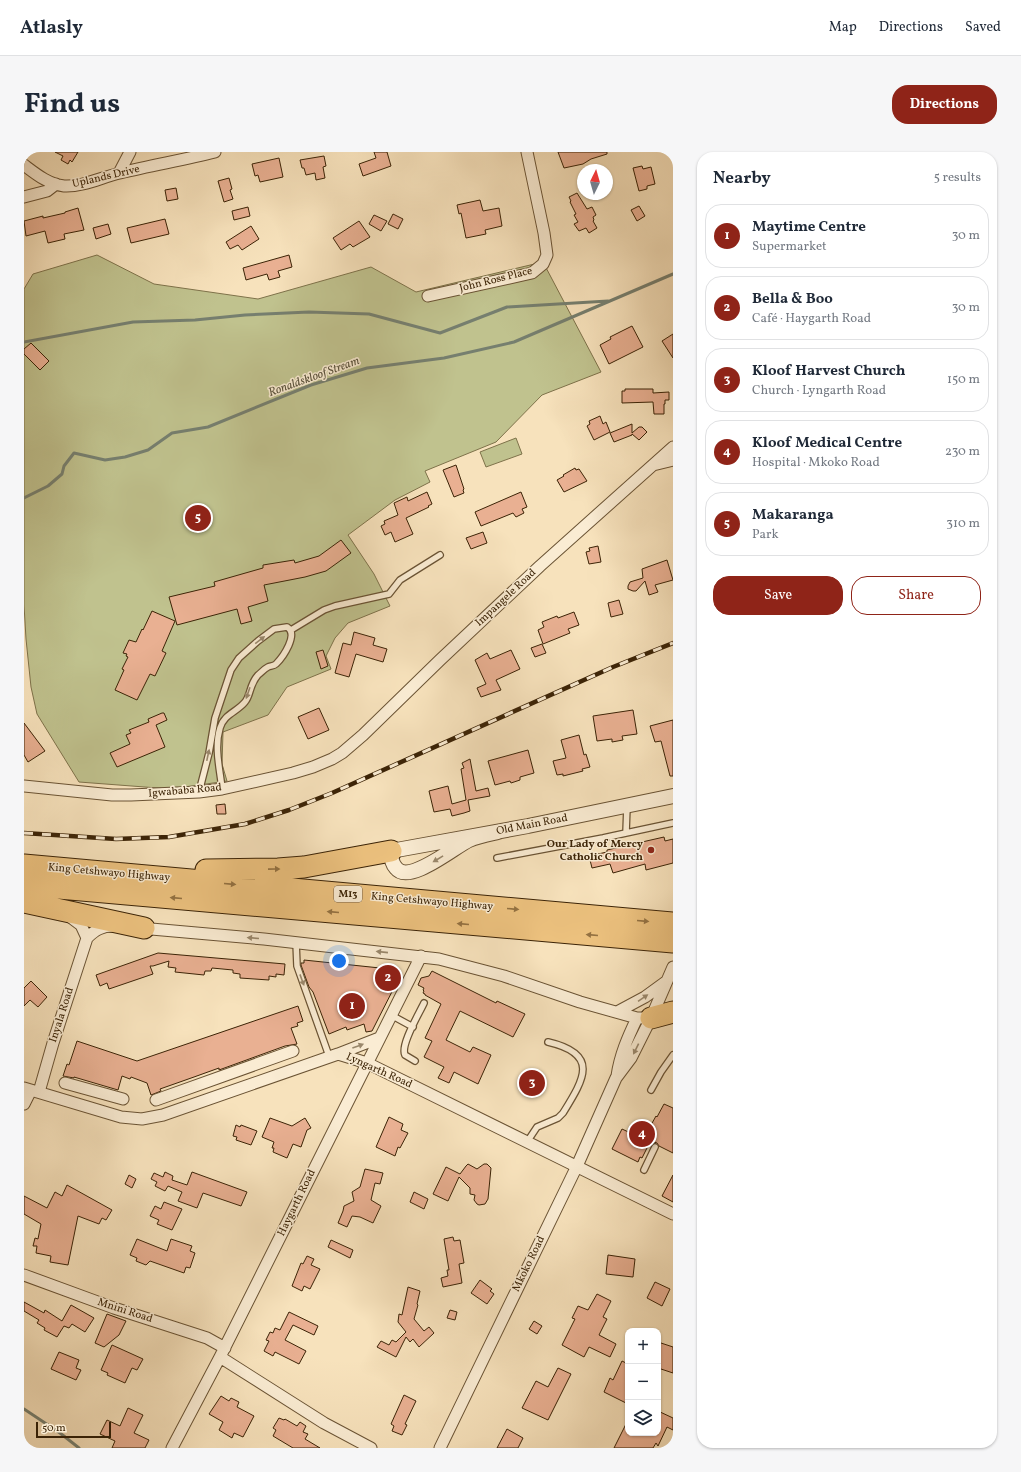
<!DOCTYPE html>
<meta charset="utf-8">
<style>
body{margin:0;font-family:Vollkorn,serif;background:#f6f6f7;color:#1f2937}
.controls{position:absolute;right:12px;bottom:12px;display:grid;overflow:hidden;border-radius:8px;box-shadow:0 1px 3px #0004}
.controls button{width:36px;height:36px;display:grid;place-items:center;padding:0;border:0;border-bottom:1px solid #e0e1e3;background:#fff;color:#1f2937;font:20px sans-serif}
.compass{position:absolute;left:553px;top:12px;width:36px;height:36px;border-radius:50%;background:#fff;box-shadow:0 1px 3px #0004;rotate:5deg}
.scale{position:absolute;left:12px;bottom:10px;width:75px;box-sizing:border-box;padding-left:4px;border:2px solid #3b2306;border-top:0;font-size:11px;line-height:14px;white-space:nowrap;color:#3b2306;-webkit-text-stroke:3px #faecd3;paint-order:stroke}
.you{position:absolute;left:315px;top:809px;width:14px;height:14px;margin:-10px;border:3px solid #fff;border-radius:50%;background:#1a73e8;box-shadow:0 0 0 6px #1a73e833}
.badge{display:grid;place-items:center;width:26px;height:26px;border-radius:50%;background:#8f2418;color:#fff;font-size:13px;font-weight:700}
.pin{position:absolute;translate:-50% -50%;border:2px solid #fff;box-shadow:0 1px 4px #0006}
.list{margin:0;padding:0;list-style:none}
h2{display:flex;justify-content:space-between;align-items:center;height:52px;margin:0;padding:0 16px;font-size:17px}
h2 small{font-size:13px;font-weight:400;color:#747a83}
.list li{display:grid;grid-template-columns:26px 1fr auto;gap:12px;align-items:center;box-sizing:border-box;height:64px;margin:0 8px 8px;padding:0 8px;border:1px solid #e0e1e3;border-radius:16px}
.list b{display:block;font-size:15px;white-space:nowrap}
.list p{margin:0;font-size:13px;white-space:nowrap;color:#747a83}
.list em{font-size:13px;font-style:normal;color:#747a83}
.actions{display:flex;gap:8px;padding:12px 16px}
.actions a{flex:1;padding:9px 0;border:1px solid #8f2418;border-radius:16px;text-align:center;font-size:14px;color:#8f2418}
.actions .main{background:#8f2418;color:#fff}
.icon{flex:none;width:22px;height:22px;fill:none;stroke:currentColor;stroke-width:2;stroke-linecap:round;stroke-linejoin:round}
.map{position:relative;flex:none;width:649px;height:1296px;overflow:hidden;border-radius:16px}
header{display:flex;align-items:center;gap:24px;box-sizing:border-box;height:56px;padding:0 20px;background:#fff;border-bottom:1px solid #e0e1e3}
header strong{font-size:19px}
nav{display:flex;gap:22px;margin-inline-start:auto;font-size:14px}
.intro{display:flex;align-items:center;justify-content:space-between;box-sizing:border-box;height:96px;padding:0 24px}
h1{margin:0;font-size:28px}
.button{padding:10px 18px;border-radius:16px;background:#8f2418;color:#fff;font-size:14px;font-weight:700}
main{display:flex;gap:24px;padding:0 24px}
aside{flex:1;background:#fff;border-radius:16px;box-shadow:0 1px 3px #0004}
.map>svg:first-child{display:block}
.green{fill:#c0c28e;stroke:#7e724a}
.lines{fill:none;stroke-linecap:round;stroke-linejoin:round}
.stream{stroke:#767f6f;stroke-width:3}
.building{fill:#e9b092;stroke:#3b2306}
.service-casing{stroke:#6a5334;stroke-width:8}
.minor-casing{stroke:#6a5334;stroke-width:13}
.tertiary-casing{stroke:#6a5334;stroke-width:16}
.motorway-casing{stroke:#3b2306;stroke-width:23}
.service{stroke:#faecd3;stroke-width:5.5}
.minor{stroke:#faecd3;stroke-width:11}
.tertiary{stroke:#faecd3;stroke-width:14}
.motorway{stroke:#ecc17e;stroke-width:21}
.rail-casing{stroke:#3b2306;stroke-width:4.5}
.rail{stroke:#faecd3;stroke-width:3;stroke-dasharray:9;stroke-linecap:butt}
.oneway{fill:#9a886c}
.oneway2{fill:#947242}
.poi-dot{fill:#8f2418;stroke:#faecd3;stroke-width:1.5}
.labels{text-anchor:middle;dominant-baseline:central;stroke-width:3;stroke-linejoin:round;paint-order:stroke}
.shield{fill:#faecd3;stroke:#745f44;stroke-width:1}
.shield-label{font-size:10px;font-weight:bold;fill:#3b2306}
.street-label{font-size:11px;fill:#3b2306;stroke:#faecd3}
.poi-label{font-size:11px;font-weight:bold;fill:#3b2306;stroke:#faecd3;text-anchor:end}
.water-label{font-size:12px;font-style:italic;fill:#59513b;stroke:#faecd3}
</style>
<header>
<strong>Atlasly</strong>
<nav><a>Map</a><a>Directions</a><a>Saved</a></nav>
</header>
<div class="intro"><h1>Find us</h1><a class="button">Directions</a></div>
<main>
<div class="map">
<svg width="649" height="1296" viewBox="0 0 649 1296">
<rect width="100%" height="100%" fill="#f7e2bc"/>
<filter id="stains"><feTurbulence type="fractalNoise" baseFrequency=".005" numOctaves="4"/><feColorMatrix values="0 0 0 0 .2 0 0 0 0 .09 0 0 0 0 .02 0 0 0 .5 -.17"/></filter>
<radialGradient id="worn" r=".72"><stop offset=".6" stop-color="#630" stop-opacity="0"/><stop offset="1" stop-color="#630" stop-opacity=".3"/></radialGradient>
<path class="green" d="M73 103 130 132 234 147 347 115 392 140 519 110 577 220 518 243 472 290 401 319 406 330 371 348 324 383 350 422 366 454 324 471 311 486 302 504 307 517 263 535 244 563 199 580 198 612 203 629 147 637 55 630 13 562 7 535 2 487 0 453V137L9 122Z
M492 286 498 302 462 315 456 300Z"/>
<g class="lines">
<path class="stream" d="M0 190 109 170 171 168 221 163 285 160 345 162 416 181 483 155 584 149
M0 346 24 334 38 322 40 314 50 301 81 308 101 305 124 298 148 281 184 275 287 233 343 216 420 206 490 190 649 122
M0 1257 36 1281 55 1296"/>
</g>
<path class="building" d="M31 0H54L48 10 46 8 44 12 37 8 39 4Z
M350 0H363L367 14 339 24 335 12 352 6Z
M534 0H583V2L567 7 559 12 540 16Z
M300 4 302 14 299 15 301 26 292 28 291 21 282 23 280 16H278L276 8Z
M255 6 259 25 236 30 234 23 231 24 228 12Z
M618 14 619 17 627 15 631 32 623 34V37L615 39 609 16Z
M205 26 208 37 206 38 209 47 200 50 194 29Z
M152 36 154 47 143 49 141 38Z
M553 41 563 57 568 55 572 63 569 65 570 68 569 69 573 76 565 81 562 76 555 79 550 72 554 70 550 63 552 62 546 50 547 49 545 45Z
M456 48 459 59 475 56 478 74 461 78 462 82 442 86 437 61 435 62 433 53Z
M615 54 621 64 613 69 607 58Z
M224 55 226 64 210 68 208 59Z
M54 56 60 78 40 82 41 87 24 91 21 79 2 84 0 69 19 64V66L41 61V60Z
M369 62 379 67 374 77 364 72Z
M350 63 363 69 357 79 345 72Z
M141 67 145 82 107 91 103 76Z
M335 69 346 85 329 95 326 92 317 98 309 86Z
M84 72 87 82 72 87 69 76Z
M227 74 235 87 218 98 214 93 206 97 202 90Z
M265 103 268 115 254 119 256 125 245 128 243 122 222 128 219 116Z
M608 174 619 195 585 212 576 193 587 187 586 185Z
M649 182V206L638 189Z
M7 191 25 209 16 218 0 202V197Z
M601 237H629V241L645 240V248H641V252H640V262H630L629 250 598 251V239H601Z
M576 264 579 272 582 270 586 280 570 288 563 274 566 272 565 269Z
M608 272V281L615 275H618L623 280 615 288 608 282V283L590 290 586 281Z
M432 313 440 337 439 338 440 341 430 345 419 318Z
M551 316 552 318 555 317 563 329 540 340 533 328 540 324 539 323Z
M403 340 408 352 404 354 405 355 382 366 389 382 371 390 367 380 361 383 357 374 361 372 360 369 374 363 370 351 383 345 384 349Z
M497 340 503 355 498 357 500 361 492 365 489 361 457 374 451 360Z
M459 380 463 391 447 397 442 386Z
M317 388 327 401 302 419 281 425 240 433 244 449 224 455 228 469 217 472 213 457 153 473 145 445 191 434 190 430 239 416V413L270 408 271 411 295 404Z
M574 394 577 410 565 412 562 400 566 399 565 396Z
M643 408 649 428 631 433 634 440 625 443 621 429 612 439H609L604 437V434L606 430 619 426 618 417Z
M595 448 599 462 587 465 584 451Z
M128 459 151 469 138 499 142 501 131 524 126 522 113 548 91 538 100 518 98 517 104 505 102 504 103 502 99 501 105 488 112 490 118 477 119 478Z
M550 460 555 473 544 477 546 481 519 492 514 478 520 475 518 470 533 464 534 466Z
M330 480 351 486 349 493 363 497 359 510 332 502 325 525 311 521 319 491 327 493Z
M518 492 522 501 511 505 507 496Z
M299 498 304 514 297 517 292 500Z
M487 498 496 517 472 528 477 538 457 545 453 536 462 532 451 508 463 501 466 507Z
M295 556 305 578 284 587 274 565Z
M609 558 613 582 598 584 599 588 588 590V587L573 589 569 564Z
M138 561H140L143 568 132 573 141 595 93 615 86 601 106 592 102 583 107 581 105 578 125 570 124 567Z
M649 568V624H646L637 589 631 590 626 574Z
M0 571 21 599 4 610 0 603Z
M555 583 560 603 562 602 566 615 558 617 559 619 539 624V622L533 623 529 609 542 606 537 588Z
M504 598 510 621 496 625V628L487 631 486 629 471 633 464 609Z
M446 607 452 639 464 636 466 644 444 648 446 659 440 661 428 664 426 657 410 660 405 639 424 634 428 652 442 648 437 617 440 616 438 611Z
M201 652 202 662H193L192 653Z
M640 685 641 689 649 687V711L622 718 621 712 589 721 586 712 568 716 565 704 583 700V698Z
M134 801 261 812 260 823 252 822V825L245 824V828L216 826V822L209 821V818L188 816 187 819H181L180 823 151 820 152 816 144 815 145 809 129 814H126L129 822 85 837 83 831 76 834 72 823Z
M280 808 375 818 377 822 348 879 342 880 340 872 323 878 322 875 305 882 289 840 285 835 277 813V811H280Z
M408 819 472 851 473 849 501 862 489 885 436 859 422 888 446 900 449 895 467 903 454 932 430 920 425 931 414 926 420 915 400 905 408 889 401 886 417 852 401 843V842L399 841 400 839 399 838 400 836 394 833 397 826 405 824Z
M7 829 23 845 14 855 6 848 0 854V836Z
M274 854 279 869 273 871 274 874 267 876 273 892 261 894 195 918V916L170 925 136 937 137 939 127 943 123 931 107 925 106 927 98 924 94 938 50 925V926L39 924 43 912 45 913 53 889 113 909Z
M640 952 649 956V1001L635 994 633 991 622 987 629 974 627 973 632 964 633 965Z
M365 965 379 972 377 978 384 981 376 996 374 995 371 1004 352 995Z
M246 966 268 974 281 966 287 976 283 978 277 995 269 992 263 1006 249 1000 250 996H248L250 990 238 985Z
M212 973 216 975 217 973 233 979 227 993 212 988 213 985 209 984Z
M598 977 626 990 618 1006 616 1005 614 1010 588 997Z
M444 1012 453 1017 460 1012H463L467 1016 464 1047 461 1052 455 1053 453 1052 450 1048 451 1043 446 1042V1036L435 1025 424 1049 409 1042 422 1015 436 1022 442 1014Z
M341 1017 359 1021 356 1032 351 1031 347 1048 357 1054 349 1071 336 1065 328 1064 323 1075 314 1071 319 1059 320 1054 330 1049 328 1040 336 1035Z
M141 1020 149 1024 148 1028 163 1033 168 1020 223 1040 217 1054 179 1041 173 1056 154 1049 158 1040 144 1034 141 1039 131 1034 133 1030 127 1027 130 1021 139 1025Z
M105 1023 112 1027 108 1036 101 1032Z
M649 1023V1050L638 1044Z
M43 1033 88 1058 82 1068 78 1066 75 1072 54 1064 44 1113 26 1110 27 1104 12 1101 13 1094H9L11 1086 14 1087 17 1072 0 1062V1044L23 1056 31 1040 38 1044Z
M390 1040 404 1047 400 1057 386 1050Z
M140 1050 158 1057 148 1078 133 1072 135 1068 126 1064 131 1054 137 1057Z
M429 1085 430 1089 436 1088 440 1111 435 1112 438 1131 419 1135 417 1126 424 1124 423 1118H425L420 1087Z
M113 1087 143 1099 147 1087 168 1094 166 1099 171 1101 166 1116 162 1115 160 1121 126 1109 122 1113 112 1109 113 1106 106 1103Z
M307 1088 329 1098 326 1106 304 1095Z
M584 1103 611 1107 609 1125 582 1122Z
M283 1104 290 1107 287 1113 296 1117 286 1137 280 1134 278 1139 268 1134 277 1111 279 1112Z
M456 1128 468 1137 466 1139 470 1142 463 1152 447 1141Z
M631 1130 646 1137 638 1154 623 1146Z
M384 1135 396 1139 393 1152 394 1153 390 1167 400 1179 405 1175 410 1181 395 1195 389 1187 386 1190 382 1185 372 1205 353 1195 357 1189 365 1193 368 1188 372 1190 382 1180 374 1170 375 1162 378 1163Z
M573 1142 587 1149 579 1165 583 1167 575 1183 592 1192 586 1205 565 1195 560 1205 538 1193 551 1167 548 1166 554 1154 564 1158Z
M0 1150 20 1161 21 1158 38 1169 47 1153 70 1166 61 1180 48 1172 45 1176 40 1174 33 1185 20 1178 21 1176 13 1171 15 1168 0 1159Z
M426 1158 433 1160 431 1168 423 1166Z
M265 1160 294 1174 290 1183 269 1173 261 1188 282 1199 275 1212 251 1200 249 1204 240 1199 245 1189 242 1188 246 1180 249 1181 251 1176 256 1178Z
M83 1162 102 1169 95 1183 80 1195 71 1191Z
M510 1169 518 1174 513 1182 505 1177Z
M634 1190 649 1195V1221L634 1216Z
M88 1193 119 1207 113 1218 108 1216 101 1231 83 1223 84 1221 77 1218Z
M35 1200 55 1208 52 1216 57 1218 52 1228 27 1217Z
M598 1209 604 1212V1252L580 1240 586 1226 589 1228Z
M534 1216 547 1222 524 1268 498 1256 512 1229 524 1235Z
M380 1243 392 1249 381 1272 383 1273 378 1283 368 1279 370 1274 367 1272Z
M197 1244 205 1249 207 1246 215 1250 213 1255 230 1264 219 1285 210 1281 208 1286 195 1278 199 1270 185 1262Z
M104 1256 119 1263 110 1281 125 1288 121 1296H88L91 1289 76 1282 83 1268 96 1274Z
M634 1259 649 1266V1278L643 1275 634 1294 632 1291 629 1296H590L604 1268V1281H634Z
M255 1266 260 1268 261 1267 273 1274 276 1270 282 1274 279 1280 284 1282 281 1287 296 1296H269L249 1284 252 1278 249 1276Z
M483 1277 499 1286 494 1296H473Z"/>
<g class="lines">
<g class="service-casing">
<path id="service" d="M267 478 300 458 311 454 365 442 376 428 416 403
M175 640 185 601 191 566 207 518 215 506 234 489 250 477 263 475C275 482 259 505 252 512 250 514 246 514 244 515 240 517 237 521 234 523 225 533 227 543 221 550 213 560 200 562 196 576 190 596 196 617 198 637
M602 681 649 671
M473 706 579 686 602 681 603 654
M272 790 273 814 305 904
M367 863 389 875
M391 909 381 903C376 893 395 862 400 851
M627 938 637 920 649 903
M503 990 513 975 534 966 539 961C560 927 576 902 524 890
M620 1018 631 995"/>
</g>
<g class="minor-casing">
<path id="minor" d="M0 13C12 22 24 32 40 34 59 35 78 25 96 21 128 13 160 8 191 0
M95 21 106 0
M0 45 23 39 32 32
M404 144 508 121 519 112 523 103 520 81 503 0
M629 313 649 308
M0 634 88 643H107L175 640 198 637 269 621 289 615 308 607 318 601 339 583 416 508 516 414 649 295
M45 764 57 773 63 786
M116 776 240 787 415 807 480 824 556 850 613 866H627
M593 860 621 845 643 829
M314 902 355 886
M593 924C596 903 604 885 613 866
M41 931 99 947
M0 936 97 965 118 967 139 963 314 902 343 911 649 1062
M15 940 29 891 63 786C71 778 78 774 89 774
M132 948 269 899
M0 952 7 938
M0 1123 90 1156 183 1186 201 1196
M196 1205 300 1271 347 1296
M148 1296 196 1205 397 804
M416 1296 553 1014 592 926 607 906 627 866 649 815"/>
</g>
<g class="tertiary-casing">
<path id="tertiary" d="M474 680C465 682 454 684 445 688 430 695 385 733 372 716 368 712 367 705 367 699L504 674 649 644"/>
</g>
<g class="motorway-casing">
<path id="motorway" d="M0 713 649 771
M182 718 254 717 280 715 367 699
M0 733 649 790
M0 750 120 776
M627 866 649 860"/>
</g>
<use href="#service" class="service"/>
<use href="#minor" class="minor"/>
<use href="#tertiary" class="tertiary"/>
<use href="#motorway" class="motorway"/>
<g class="rail-casing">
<path id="rail" d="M0 681 92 687 145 685 221 672 265 658 308 641 589 515 649 491"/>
</g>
<use href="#rail" class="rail"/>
</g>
<defs><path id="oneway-solid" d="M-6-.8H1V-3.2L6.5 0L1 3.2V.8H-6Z"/></defs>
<g class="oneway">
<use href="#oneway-solid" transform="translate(236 488) rotate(-37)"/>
<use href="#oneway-solid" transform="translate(224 541) rotate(109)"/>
<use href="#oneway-solid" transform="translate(184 603) rotate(-78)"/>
<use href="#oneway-solid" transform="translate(414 707) rotate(149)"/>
<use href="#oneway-solid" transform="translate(229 786) rotate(-175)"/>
<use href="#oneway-solid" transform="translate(358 800) rotate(-174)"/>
<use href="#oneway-solid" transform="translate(278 828) rotate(70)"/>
<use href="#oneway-solid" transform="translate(619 846) rotate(-34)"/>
<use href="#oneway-solid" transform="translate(334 894) rotate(-20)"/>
<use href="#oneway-solid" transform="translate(612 897) rotate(116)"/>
</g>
<g class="oneway2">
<use href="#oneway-solid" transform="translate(250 717) rotate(-1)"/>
<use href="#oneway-solid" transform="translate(206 732) rotate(5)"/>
<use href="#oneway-solid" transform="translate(152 746) rotate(-175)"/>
<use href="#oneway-solid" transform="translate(489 757) rotate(5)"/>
<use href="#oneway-solid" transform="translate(309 760) rotate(-175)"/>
<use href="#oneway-solid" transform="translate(619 769) rotate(5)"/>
<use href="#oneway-solid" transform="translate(439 772) rotate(-175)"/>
<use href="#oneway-solid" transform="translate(568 783) rotate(-175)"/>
</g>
<circle class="poi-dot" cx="627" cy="698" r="4"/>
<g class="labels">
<rect class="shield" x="310" y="734" width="28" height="16" rx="3"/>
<g class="shield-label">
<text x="324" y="742">M13</text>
</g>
<g class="street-label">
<text transform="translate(82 25) rotate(-13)">Uplands Drive</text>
<text transform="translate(472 128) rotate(-14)">John Ross Place</text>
<text transform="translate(482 446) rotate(-43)">Impangele Road</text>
<text transform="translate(161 639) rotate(-5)">Igwababa Road</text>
<text transform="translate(508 673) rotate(-11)">Old Main Road</text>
<text transform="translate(85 721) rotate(5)">King Cetshwayo Highway</text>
<text transform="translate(408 750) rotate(5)">King Cetshwayo Highway</text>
<text transform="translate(38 863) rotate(-72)">Inyala Road</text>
<text transform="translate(355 919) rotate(24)">Lyngarth Road</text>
<text transform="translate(273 1051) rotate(-64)">Haygarth Road</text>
<text transform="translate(505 1112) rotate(-64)">Mkoko Road</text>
<text transform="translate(101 1159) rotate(18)">Mnini Road</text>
</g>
<g class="poi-label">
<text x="619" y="692">Our Lady of Mercy<tspan x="619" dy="13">Catholic Church</tspan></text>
</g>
<g class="water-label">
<text transform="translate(290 225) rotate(-20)">Ronaldskloof Stream</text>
</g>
</g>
<rect width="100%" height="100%" filter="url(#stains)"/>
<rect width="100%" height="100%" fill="url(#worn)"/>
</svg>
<div class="controls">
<button>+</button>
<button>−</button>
<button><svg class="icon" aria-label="layers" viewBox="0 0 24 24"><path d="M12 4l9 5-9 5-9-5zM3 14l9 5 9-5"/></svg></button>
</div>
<svg class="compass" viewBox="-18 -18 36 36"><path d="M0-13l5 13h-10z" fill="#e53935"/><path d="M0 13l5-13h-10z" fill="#747a83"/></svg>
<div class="scale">50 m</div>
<div class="you"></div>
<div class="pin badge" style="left:328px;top:854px">1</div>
<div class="pin badge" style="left:364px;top:826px">2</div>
<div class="pin badge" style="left:508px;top:931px">3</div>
<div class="pin badge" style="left:618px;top:982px">4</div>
<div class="pin badge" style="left:174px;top:366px">5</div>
</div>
<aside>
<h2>Nearby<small>5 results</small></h2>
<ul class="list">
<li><span class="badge">1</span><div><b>Maytime Centre</b><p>Supermarket</p></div><em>30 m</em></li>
<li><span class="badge">2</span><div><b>Bella &amp; Boo</b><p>Café · Haygarth Road</p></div><em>30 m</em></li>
<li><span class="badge">3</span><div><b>Kloof Harvest Church</b><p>Church · Lyngarth Road</p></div><em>150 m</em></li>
<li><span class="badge">4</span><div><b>Kloof Medical Centre</b><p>Hospital · Mkoko Road</p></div><em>230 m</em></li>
<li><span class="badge">5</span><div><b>Makaranga</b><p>Park</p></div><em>310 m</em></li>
</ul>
<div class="actions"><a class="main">Save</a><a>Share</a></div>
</aside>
</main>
